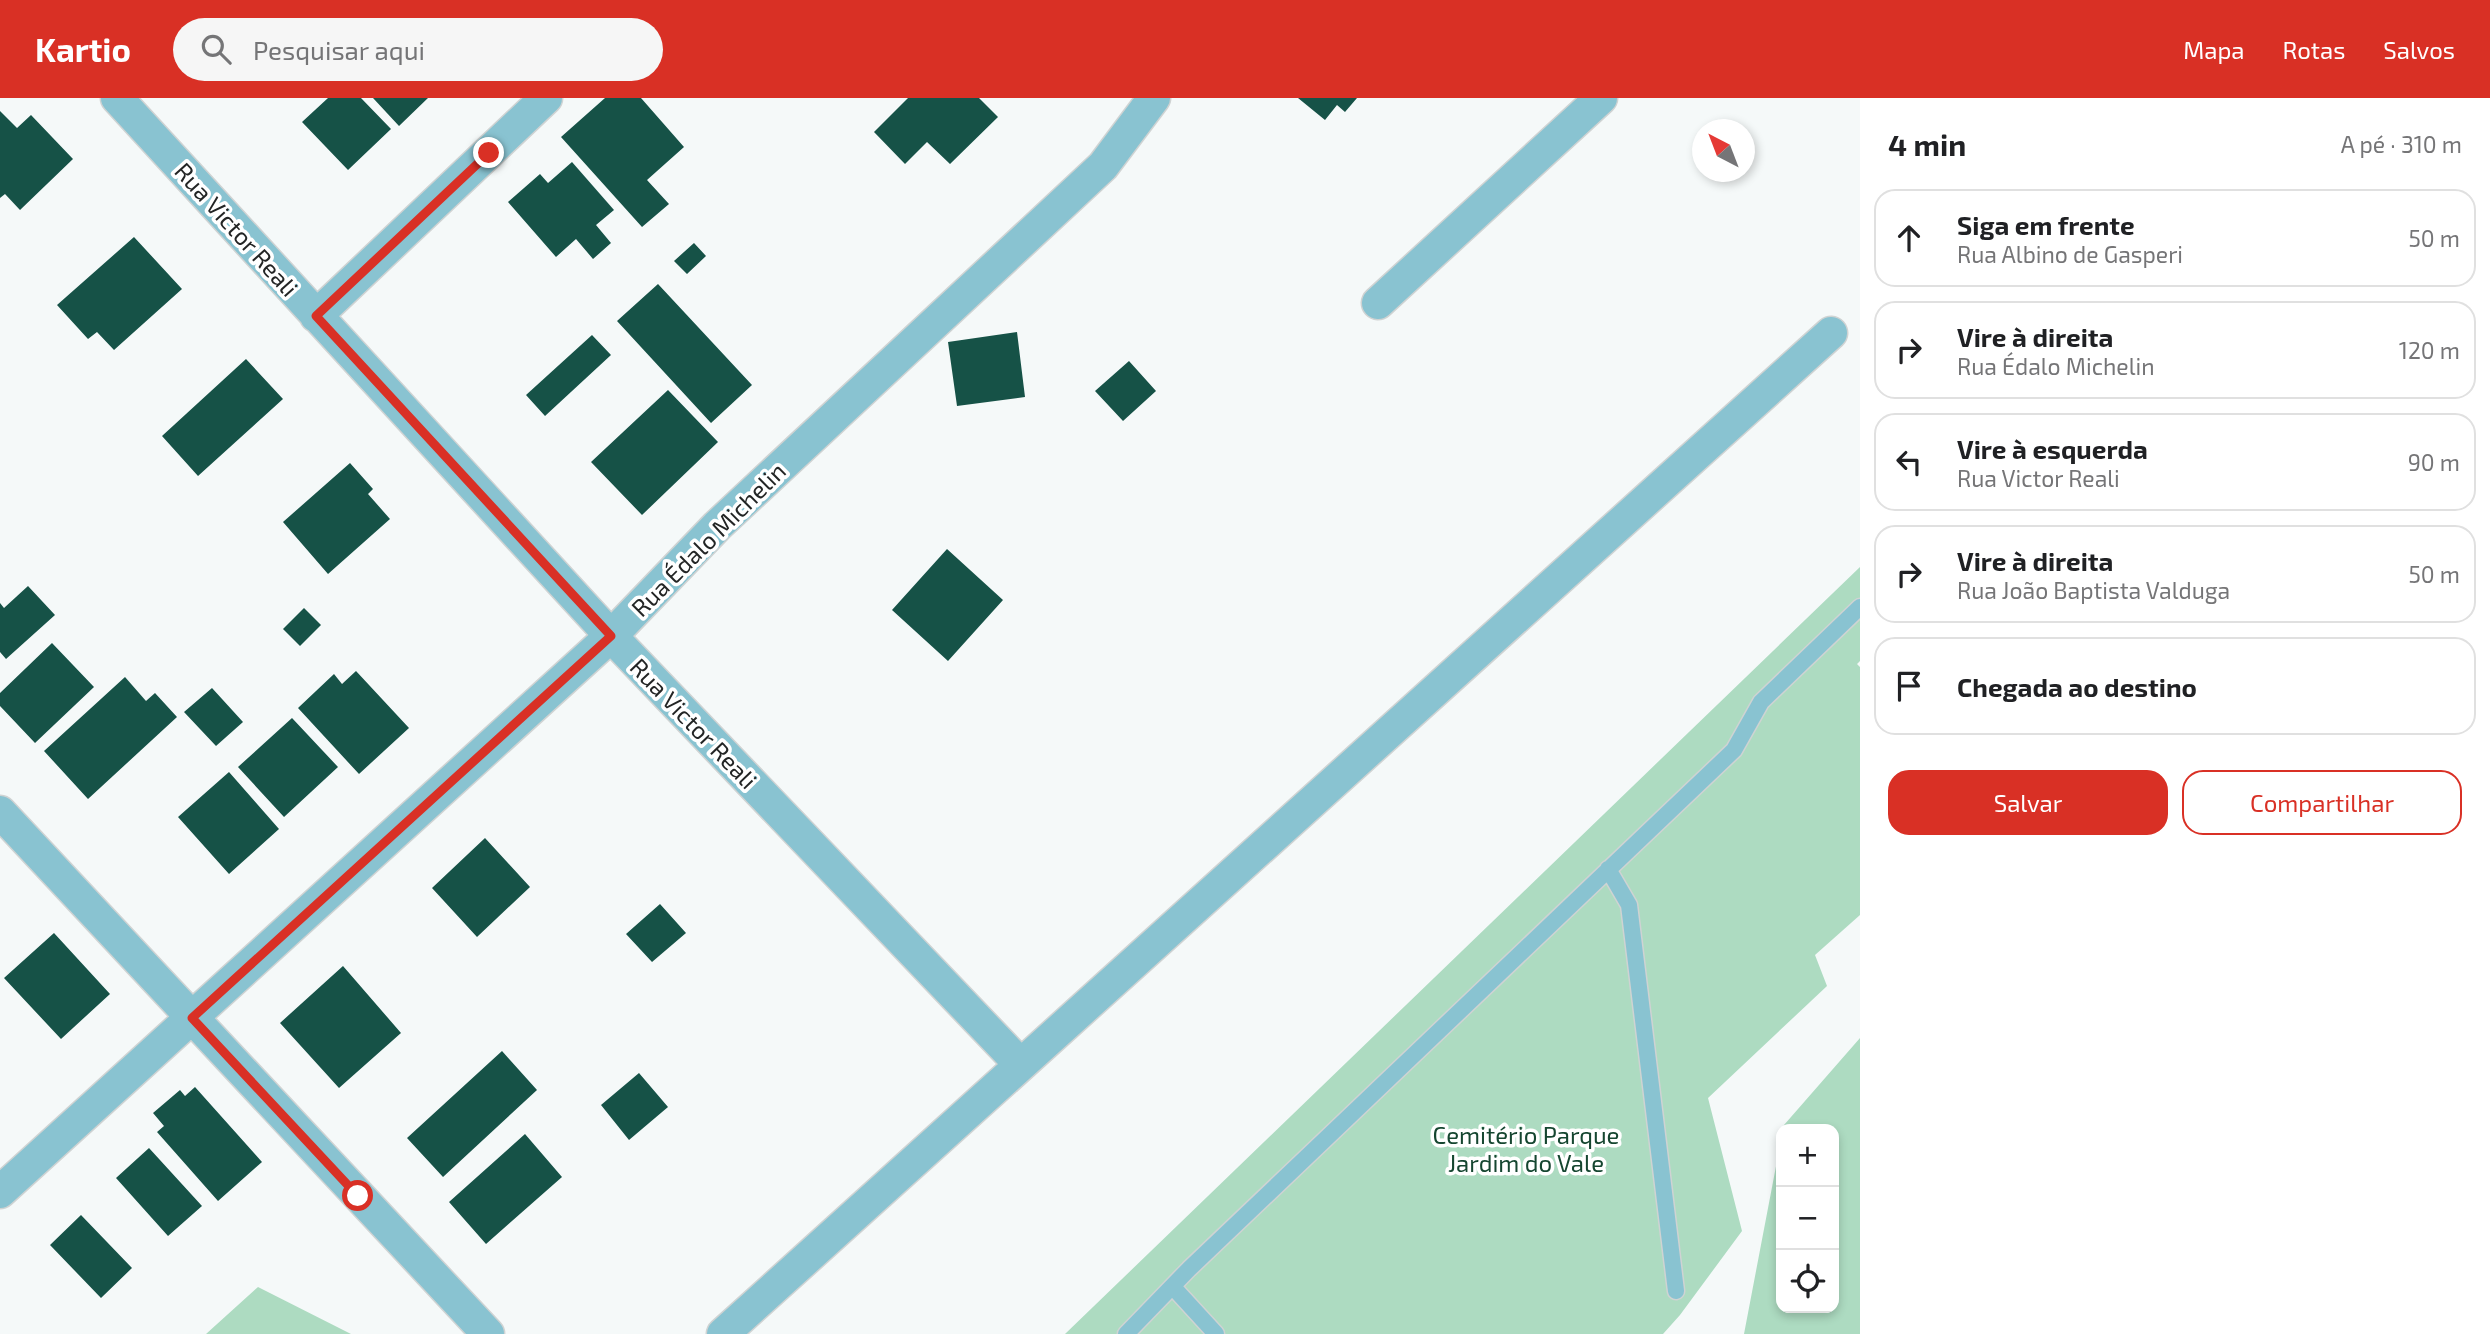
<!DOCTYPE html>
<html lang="pt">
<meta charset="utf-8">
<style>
body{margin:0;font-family:"Exo 2",sans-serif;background:#f6f6f6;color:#202124}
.controls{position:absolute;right:21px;bottom:21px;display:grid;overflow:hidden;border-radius:14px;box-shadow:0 4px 10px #0003}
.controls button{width:63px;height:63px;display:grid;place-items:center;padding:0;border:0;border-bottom:2px solid #e0e0e0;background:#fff;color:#202124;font:35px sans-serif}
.compass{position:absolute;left:1692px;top:21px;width:63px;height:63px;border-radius:50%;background:#fff;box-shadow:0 4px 10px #0003;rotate:318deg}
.stop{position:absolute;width:21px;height:21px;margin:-16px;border:5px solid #d93025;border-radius:50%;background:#fff}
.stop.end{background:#d93025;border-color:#fff;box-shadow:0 2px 7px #0008}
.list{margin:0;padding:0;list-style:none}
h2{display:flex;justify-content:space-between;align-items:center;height:91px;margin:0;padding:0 28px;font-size:30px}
h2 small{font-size:23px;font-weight:400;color:#757577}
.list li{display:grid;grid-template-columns:46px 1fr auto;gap:21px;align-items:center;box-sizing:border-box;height:98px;margin:0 14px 14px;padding:0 14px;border:2px solid #e0e0e0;border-radius:21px}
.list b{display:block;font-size:26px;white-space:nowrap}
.list p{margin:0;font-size:23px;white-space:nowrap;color:#757577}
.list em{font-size:23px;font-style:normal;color:#757577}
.actions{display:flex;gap:14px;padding:21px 28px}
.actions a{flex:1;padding:16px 0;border:2px solid #d93025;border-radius:21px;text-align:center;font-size:24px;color:#d93025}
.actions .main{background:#d93025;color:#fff}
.icon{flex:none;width:38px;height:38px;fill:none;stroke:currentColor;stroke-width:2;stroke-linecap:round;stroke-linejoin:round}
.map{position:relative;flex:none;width:1860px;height:1236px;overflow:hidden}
header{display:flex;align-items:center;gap:42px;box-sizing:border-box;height:98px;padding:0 35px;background:#d93025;color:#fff}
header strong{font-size:33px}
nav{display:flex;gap:38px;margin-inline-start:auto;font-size:24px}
.search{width:490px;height:63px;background:#f6f6f6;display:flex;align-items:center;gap:18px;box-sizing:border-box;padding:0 24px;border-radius:38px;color:#757577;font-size:26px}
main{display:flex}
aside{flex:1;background:#fff}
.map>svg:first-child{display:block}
.green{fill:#addbc1}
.building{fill:#165247}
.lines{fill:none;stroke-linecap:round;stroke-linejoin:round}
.lane-casing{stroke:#cfd3d3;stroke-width:19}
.street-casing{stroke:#cfd3d3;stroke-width:35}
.lane{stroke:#89c3d1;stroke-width:16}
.street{stroke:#89c3d1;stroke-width:32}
.route{stroke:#d93025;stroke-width:9}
.labels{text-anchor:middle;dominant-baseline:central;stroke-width:7;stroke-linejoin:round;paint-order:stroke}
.street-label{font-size:24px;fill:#232525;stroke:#fff}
.park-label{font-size:24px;fill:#154630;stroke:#fff}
</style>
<header>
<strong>Kartio</strong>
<div class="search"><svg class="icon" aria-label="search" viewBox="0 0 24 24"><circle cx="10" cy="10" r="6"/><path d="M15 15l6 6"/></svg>Pesquisar aqui</div>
<nav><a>Mapa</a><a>Rotas</a><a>Salvos</a></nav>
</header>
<main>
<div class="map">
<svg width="1860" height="1236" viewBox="0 0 1860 1236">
<rect width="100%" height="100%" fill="#f5f9f9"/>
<path class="green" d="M1860 469V563L1857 566 1860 569V817L1815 857 1827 888 1708 1000 1742 1133 1680 1217 1663 1236H1065Z
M1860 940V1236H1744L1781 1042V1210H1834V1031H1783L1784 1027Z
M258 1189 351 1236H206Z"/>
<path class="building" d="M328 0H361L391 31 348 72 302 24Z
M373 0H428L399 28Z
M605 0H641L684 49 647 82 669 106 642 129 561 39Z
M908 0H979L998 19 950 66 927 44 905 66 874 34Z
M1298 0H1357L1345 14 1337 7 1325 22Z
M0 13 17 30 31 17 73 61 20 112 5 96 0 100Z
M572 64 614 112 596 127 611 145 593 161 576 141 556 159 508 104 540 76 548 85Z
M134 139 182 191 114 252 97 234 88 241 57 207Z
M694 145 706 158 687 176 674 163Z
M658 186 752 287 711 325 617 223Z
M1017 234 1025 299 957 308 948 244Z
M592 237 611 257 545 318 526 297Z
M246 261 283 301 198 378 162 338Z
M1129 263 1156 293 1123 323 1095 293Z
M668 292 718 344 642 417 591 364Z
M350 365 373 391 368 396 390 421 328 476 283 424Z
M947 451 1003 502 948 563 892 512Z
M28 488 55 517 6 561 0 554V505L4 510Z
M304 510 321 527 300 548 283 531Z
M52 545 94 589 35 645 0 608V595Z
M356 573 409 630 359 676 298 610 334 576 342 586Z
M125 579 146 603 155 595 177 619 88 701 44 653Z
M212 590 243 624 216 648 184 614Z
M292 620 338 669 284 719 238 669Z
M229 674 279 731 229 776 178 719Z
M485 740 530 789 477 839 432 790Z
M660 806 686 835 652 864 626 836Z
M54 835 110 896 61 941 4 880Z
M343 868 401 935 339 990 280 925Z
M502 953 537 992 443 1079 407 1040Z
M639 975 668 1009 629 1042 601 1007Z
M195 989 262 1064 218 1103 157 1034 164 1028 153 1015 180 992 185 998Z
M525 1036 562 1079 486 1146 449 1104Z
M149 1050 202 1108 168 1138 116 1080Z
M81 1117 132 1170 101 1200 50 1147Z"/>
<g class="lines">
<g class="lane-casing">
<path id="lane" d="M1608 771 1629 807 1676 1193
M1173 1189 1216 1236
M1126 1236 1189 1171 1734 652 1761 604 1860 509"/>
</g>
<g class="street-casing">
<path id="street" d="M117 0 611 538 1020 966
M1378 205 1601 0
M316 218 546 0
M0 714 488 1236
M0 1094 611 538 717 428 1103 68 1154 0
M723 1236 1831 235"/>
</g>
<use href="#lane" class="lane"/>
<use href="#street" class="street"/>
</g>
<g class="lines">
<path class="route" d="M358 1098 192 920 611 538 316 218 489 55"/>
</g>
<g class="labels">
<g class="street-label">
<text transform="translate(237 131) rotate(48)">Rua Victor Reali</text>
<text transform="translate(708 441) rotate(-45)">Rua Édalo Michelin</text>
<text transform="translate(694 625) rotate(46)">Rua Victor Reali</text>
</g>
<g class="park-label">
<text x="1526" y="1036">Cemitério Parque<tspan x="1526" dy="28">Jardim do Vale</tspan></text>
</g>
</g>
</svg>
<div class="controls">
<button>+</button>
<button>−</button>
<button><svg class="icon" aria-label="locate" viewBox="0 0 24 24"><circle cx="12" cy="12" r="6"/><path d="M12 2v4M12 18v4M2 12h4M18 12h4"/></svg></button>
</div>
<svg class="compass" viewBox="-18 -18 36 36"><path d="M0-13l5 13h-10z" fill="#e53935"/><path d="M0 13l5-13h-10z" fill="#757577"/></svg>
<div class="stop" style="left:358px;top:1098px"></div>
<div class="stop end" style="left:489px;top:55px"></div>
</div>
<aside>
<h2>4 min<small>A pé · 310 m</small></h2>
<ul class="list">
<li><svg class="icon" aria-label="ahead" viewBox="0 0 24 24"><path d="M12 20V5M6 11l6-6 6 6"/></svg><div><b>Siga em frente</b><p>Rua Albino de Gasperi</p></div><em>50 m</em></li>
<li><svg class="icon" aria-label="right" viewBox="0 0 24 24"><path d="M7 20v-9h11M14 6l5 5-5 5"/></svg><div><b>Vire à direita</b><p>Rua Édalo Michelin</p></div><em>120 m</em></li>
<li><svg class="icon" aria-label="left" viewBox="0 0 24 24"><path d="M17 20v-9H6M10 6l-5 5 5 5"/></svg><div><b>Vire à esquerda</b><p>Rua Victor Reali</p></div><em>90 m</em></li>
<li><svg class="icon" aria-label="right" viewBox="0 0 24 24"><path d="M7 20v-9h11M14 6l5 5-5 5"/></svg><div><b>Vire à direita</b><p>Rua João Baptista Valduga</p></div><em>50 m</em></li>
<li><svg class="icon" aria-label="arrive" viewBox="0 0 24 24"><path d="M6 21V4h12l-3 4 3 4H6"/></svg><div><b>Chegada ao destino</b></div></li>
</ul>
<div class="actions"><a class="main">Salvar</a><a>Compartilhar</a></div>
</aside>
</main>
